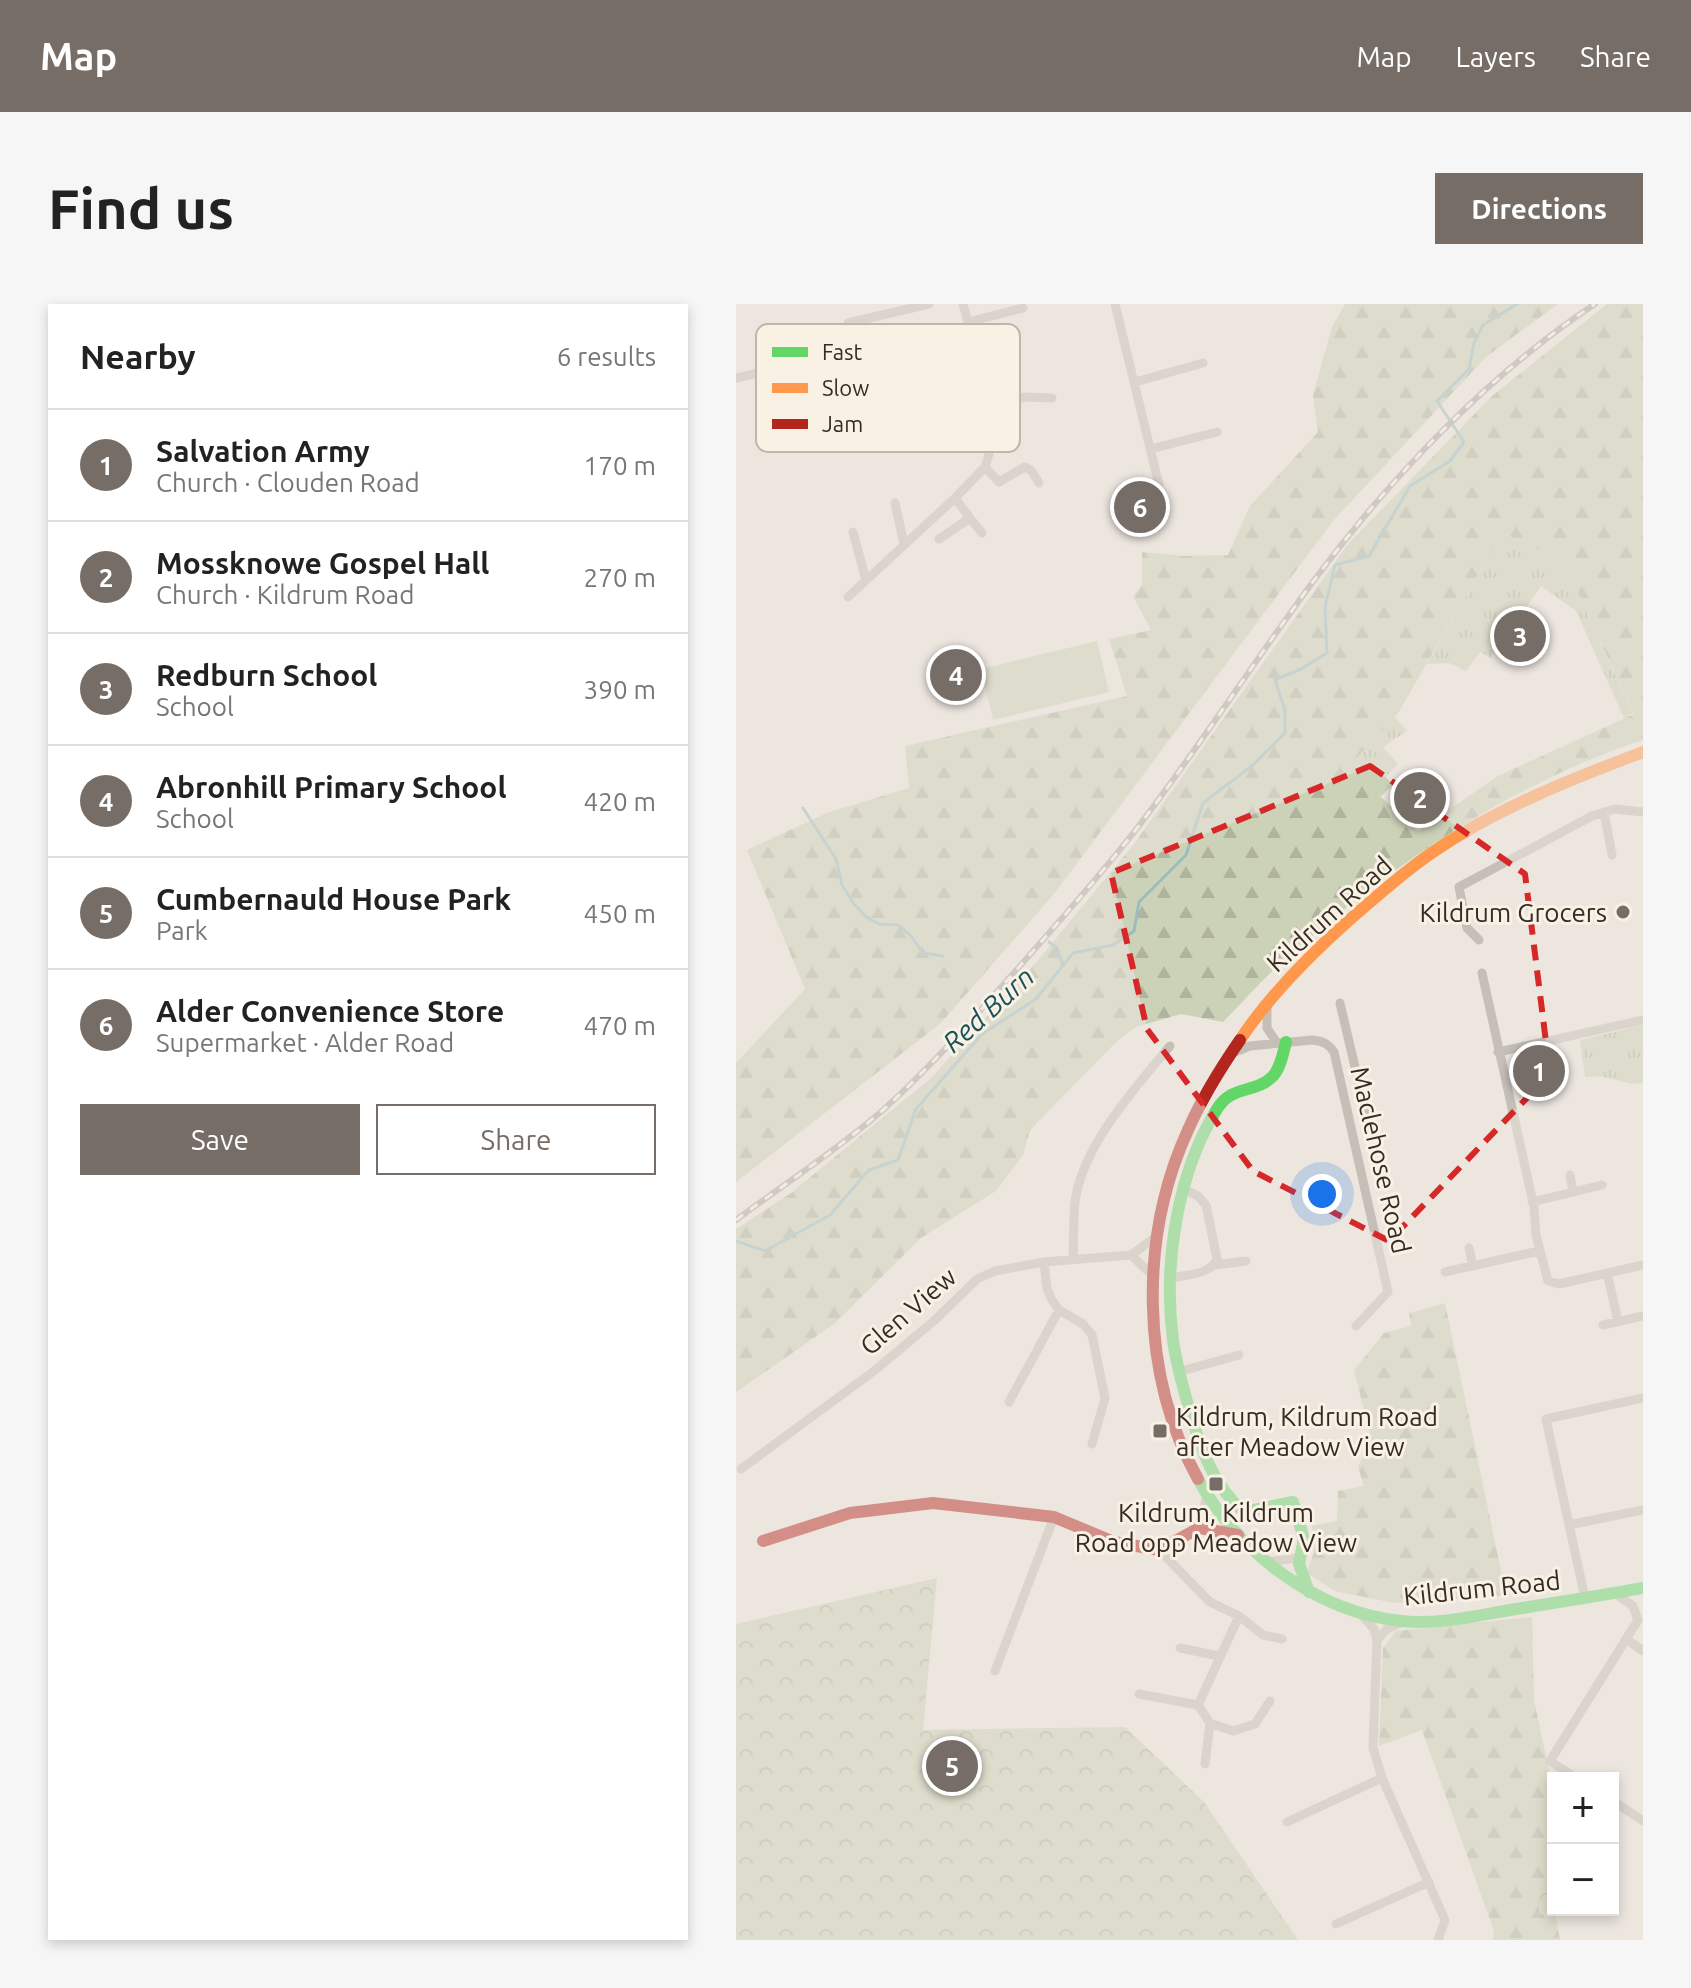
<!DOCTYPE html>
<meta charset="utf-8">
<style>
body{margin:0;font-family:Ubuntu,sans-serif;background:#f6f6f6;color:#222}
.controls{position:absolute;right:24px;bottom:24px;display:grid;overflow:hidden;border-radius:0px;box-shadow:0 4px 12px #0003}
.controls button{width:72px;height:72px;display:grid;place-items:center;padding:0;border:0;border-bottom:2px solid #e0e0e0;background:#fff;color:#222;font:40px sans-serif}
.you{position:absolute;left:586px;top:890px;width:28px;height:28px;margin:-20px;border:6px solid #fff;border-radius:50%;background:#1a73e8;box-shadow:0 0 0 12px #1a73e833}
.badge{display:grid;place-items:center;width:52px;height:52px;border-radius:50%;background:#766d67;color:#fff;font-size:26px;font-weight:700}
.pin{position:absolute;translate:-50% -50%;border:4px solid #fff;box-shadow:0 2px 8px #0006}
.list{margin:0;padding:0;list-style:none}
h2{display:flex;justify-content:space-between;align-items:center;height:104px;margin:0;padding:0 32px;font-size:34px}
h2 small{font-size:26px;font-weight:400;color:#767676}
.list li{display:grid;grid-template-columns:52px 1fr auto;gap:24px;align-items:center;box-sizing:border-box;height:112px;padding:0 32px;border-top:2px solid #e0e0e0}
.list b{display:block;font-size:30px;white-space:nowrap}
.list p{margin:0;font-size:26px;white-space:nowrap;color:#767676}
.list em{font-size:26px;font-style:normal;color:#767676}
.actions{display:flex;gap:16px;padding:24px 32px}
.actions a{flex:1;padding:18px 0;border:2px solid #766d67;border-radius:0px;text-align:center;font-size:28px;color:#766d67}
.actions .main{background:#766d67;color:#fff}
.map{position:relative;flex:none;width:907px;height:1636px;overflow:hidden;border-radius:0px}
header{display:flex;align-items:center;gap:48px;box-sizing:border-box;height:112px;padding:0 40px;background:#766d67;color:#fff}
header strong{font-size:38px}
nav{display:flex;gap:44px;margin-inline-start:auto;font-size:28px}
.intro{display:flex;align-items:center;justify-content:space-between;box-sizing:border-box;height:192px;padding:0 48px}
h1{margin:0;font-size:56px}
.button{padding:20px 36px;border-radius:0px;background:#766d67;color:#fff;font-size:28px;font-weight:700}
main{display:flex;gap:48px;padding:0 48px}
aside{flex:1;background:#fff;border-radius:0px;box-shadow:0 4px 12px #0003}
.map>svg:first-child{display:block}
.grass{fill:url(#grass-tufts)}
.forest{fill:url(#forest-firs);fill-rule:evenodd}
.park{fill:url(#park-crowns)}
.garden{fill:#ccd2b8}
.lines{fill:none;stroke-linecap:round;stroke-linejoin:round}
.stream{stroke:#9abdbe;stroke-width:3}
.street{stroke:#c6bfb8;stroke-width:9}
.fast{stroke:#63d668;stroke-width:12}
.slow{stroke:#ff974d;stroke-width:12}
.jam{stroke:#b3261e;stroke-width:12}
.rail-casing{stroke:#ada7a2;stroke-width:6}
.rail{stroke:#faf1e5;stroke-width:3;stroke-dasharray:9;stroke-linecap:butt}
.marked{fill:none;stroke:#d62828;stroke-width:6;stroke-dasharray:16 10;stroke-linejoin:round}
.poi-dot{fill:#766d67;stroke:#faf1e5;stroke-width:3}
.labels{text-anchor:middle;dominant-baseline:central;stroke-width:6;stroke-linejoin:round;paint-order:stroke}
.poi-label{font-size:26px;fill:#362c26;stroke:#faf1e5;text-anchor:end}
.street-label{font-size:26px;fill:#362c26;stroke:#faf1e5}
.water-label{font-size:28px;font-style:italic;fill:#1b5259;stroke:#faf1e5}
.key{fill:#faf1e5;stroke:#bfb6ac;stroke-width:2}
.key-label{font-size:22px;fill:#362c26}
</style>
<header>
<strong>Map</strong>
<nav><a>Map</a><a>Layers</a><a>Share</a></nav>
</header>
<div class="intro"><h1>Find us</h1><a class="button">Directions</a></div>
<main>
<aside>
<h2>Nearby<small>6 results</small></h2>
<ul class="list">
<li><span class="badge">1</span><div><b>Salvation Army</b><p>Church · Clouden Road</p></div><em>170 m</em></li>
<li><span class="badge">2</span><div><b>Mossknowe Gospel Hall</b><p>Church · Kildrum Road</p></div><em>270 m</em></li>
<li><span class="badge">3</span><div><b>Redburn School</b><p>School</p></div><em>390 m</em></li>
<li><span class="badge">4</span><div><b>Abronhill Primary School</b><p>School</p></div><em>420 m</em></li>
<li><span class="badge">5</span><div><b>Cumbernauld House Park</b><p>Park</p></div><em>450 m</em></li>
<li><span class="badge">6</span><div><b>Alder Convenience Store</b><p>Supermarket · Alder Road</p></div><em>470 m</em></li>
</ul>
<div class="actions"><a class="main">Save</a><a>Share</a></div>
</aside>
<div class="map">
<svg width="907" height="1636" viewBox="0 0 907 1636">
<defs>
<pattern id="grass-tufts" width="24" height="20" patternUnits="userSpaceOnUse" patternTransform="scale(2)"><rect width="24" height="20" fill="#ccd2b8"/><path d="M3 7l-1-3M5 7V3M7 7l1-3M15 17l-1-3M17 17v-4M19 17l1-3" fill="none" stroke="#b0b49e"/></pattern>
<pattern id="forest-firs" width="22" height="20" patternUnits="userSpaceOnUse" patternTransform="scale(2)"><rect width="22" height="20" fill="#ccd2b8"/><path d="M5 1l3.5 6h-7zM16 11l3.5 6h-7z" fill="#b0b49e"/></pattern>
<pattern id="park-crowns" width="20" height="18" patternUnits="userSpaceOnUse" patternTransform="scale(2)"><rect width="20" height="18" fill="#ccd2b8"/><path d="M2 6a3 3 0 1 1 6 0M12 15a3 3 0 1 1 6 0" fill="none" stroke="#b0b49e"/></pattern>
</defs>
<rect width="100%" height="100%" fill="#ece6df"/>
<path class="grass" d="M766 229 826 255 897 409 888 414 840 307 805 282 755 354 744 348 730 367 713 359 691 360Z
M659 413 671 427 647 443 662 460 650 473 657 481 644 493 611 463Z
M907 721V779C888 783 873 769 849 773L844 736Z"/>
<path class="forest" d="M609 0H822L750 53 597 217 318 590 204 720 0 878V759L69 685 11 546 93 508 173 484 169 442 391 392 373 335 415 326 397 292 406 281V248L449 252 492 251 514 202 582 128 577 91 596 23Z
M871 0H907V436C776 479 659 559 556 649 531 670 510 695 487 718L445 710 400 723 380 738 294 826 287 851 260 887 185 934 98 1020 0 1088V925L55 889 195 774 297 662 398 540 612 240 756 92ZM766 229 826 255 898 410 762 472 682 527 612 463 661 411Z
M709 999 770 1291 658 1299 599 1287 571 1269 578 1248 576 1222 601 1217 602 1187 628 1182 622 1163 635 1134 618 1066 648 1029 675 1022 673 1009Z
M796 1313 798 1396 817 1485V1578L800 1585 804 1610 819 1608 824 1636H757L758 1627 686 1426 643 1442 647 1344 660 1327Z"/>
<path class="park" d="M201 1274 187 1426 389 1423 468 1498 562 1636H0V1320Z
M817 1578V1606H831L804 1610 800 1585Z"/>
<path class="garden" d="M361 337 373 388 257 416 245 365Z"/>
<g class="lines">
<path class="stream" d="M67 504 100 555 106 581 118 600 130 613 143 620 162 621 175 632 187 649 207 652
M313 638 321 644 327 661
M0 937 29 947 94 911 133 866 162 856 180 805 246 730 300 695 337 649 377 641 398 627 403 598 450 551 467 499 517 461 549 429V406L539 376 565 365 591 349 589 303 599 261 633 252 674 182 714 157 728 138 701 97 733 65 738 39 747 21 781 0"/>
<path class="street" d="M379 0 423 181
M232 18 287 4
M112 19 193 0
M0 74 34 66
M399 78 467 59
M255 104 288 93 316 94
M133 118 251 87
M415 145 481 128
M249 163 263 178 289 163 295 166 303 179
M159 199 168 240
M234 214 246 229
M117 228 130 276
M203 235 234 214 219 194
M112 293 219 194 249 163 256 141 254 99 227 0
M868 508 876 551
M743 636 731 624 723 583 856 512 879 505 907 508
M746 669 798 903 800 931 812 977 823 980 907 961
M604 699 633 823
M531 701V724L541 739
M762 748 907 716
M494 750 514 742 576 736C586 737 592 739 598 748L652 988 620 1022
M834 871 837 888
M796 898 866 881
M733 944 737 962
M395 951 420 933
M337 954C338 935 337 916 339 898 346 842 399 784 434 742
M308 958 311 985 316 996 323 1006 347 1020 356 1031 369 1094 356 1140
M479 961 510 957
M709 968 803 947
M871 969 882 1017
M434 974C450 971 474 971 481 955L470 901 462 892 448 885
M867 1021 907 1012
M442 1068 503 1051
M273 1098 323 1006
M5 1165 138 1067 199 1016 241 975 259 967 308 958 395 951 415 970
M833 1221 907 1206
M463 1224 471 1191
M423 1246 474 1298 503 1312 527 1331 546 1335
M530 1258 562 1254
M849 1294 810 1115 907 1094
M624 1309 638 1325 641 1336 637 1444 646 1474 709 1616 702 1636
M503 1312 462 1401 474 1419 497 1427 519 1420 534 1397
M890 1335 907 1347
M641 1336 650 1326 667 1317
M444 1344 483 1352
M259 1367 318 1213
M403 1390 462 1401
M469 1460 474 1419
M840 1474 814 1457 902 1316 897 1302 879 1289
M877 1497 907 1517
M551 1518 646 1474
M600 1620 693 1578"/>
<path class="fast" d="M550 738C547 749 545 763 537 772 520 790 496 780 481 805 441 869 427 961 437 1036 440 1059 446 1079 452 1101 463 1140 476 1181 508 1208L557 1198 568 1235 563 1260 573 1288
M462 1175C503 1249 580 1308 665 1317 701 1321 739 1312 774 1306 818 1299 863 1292 907 1284"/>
<path class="slow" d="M504 736C533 692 572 653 611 618 639 594 666 569 697 548 760 505 835 475 907 448"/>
<path class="jam" d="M462 1175C404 1071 403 933 452 826 466 794 484 765 504 736
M27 1237 114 1209 197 1199 318 1213 378 1238 423 1246 463 1224 502 1231"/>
<g class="rail-casing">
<path id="rail" d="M0 916C47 881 104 844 147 806 199 759 245 706 291 654 329 611 367 568 402 523 464 442 519 356 579 275 655 173 753 70 859 0"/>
</g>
<use href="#rail" class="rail"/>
</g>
<path d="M0 0H907V1636H0ZM634 462 789 570 814 770 653 937 517 867 411 725 375 569Z" fill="#ece6df" fill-opacity=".55" fill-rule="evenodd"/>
<path class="marked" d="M634 462 789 570 814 770 653 937 517 867 411 725 375 569Z"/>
<g class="poi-dot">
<circle cx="887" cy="608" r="8"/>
<rect x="416" y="1119" width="16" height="16" rx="4"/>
<rect x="472" y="1172" width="16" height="16" rx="4"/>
</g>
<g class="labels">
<g class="poi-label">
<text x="871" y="608">Kildrum Grocers</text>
<text x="440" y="1112" text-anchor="start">Kildrum, Kildrum Road<tspan x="440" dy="30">after Meadow View</tspan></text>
<text x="480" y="1208" text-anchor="middle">Kildrum, Kildrum<tspan x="480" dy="30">Road opp Meadow View</tspan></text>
</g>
<g class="street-label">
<text transform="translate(593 610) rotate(-42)">Kildrum Road</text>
<text transform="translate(645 856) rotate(77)">Maclehose Road</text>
<text transform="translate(172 1007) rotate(-41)">Glen View</text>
<text transform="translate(746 1284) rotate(-6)">Kildrum Road</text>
</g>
<g class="water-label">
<text transform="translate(252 705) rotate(-42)">Red Burn</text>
</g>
</g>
<rect x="20" y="20" width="264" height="128" rx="12" class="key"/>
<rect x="36" y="43" width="36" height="10" fill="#63d668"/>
<rect x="36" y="79" width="36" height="10" fill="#ff974d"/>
<rect x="36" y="115" width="36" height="10" fill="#b3261e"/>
<g class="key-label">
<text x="86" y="56">Fast</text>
<text x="86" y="92">Slow</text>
<text x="86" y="128">Jam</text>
</g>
</svg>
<div class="controls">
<button>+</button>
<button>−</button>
</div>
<div class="you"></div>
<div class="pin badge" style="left:803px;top:767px">1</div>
<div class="pin badge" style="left:684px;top:494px">2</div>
<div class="pin badge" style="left:784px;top:332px">3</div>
<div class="pin badge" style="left:220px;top:371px">4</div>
<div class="pin badge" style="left:216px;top:1462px">5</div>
<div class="pin badge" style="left:404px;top:203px">6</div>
</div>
</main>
